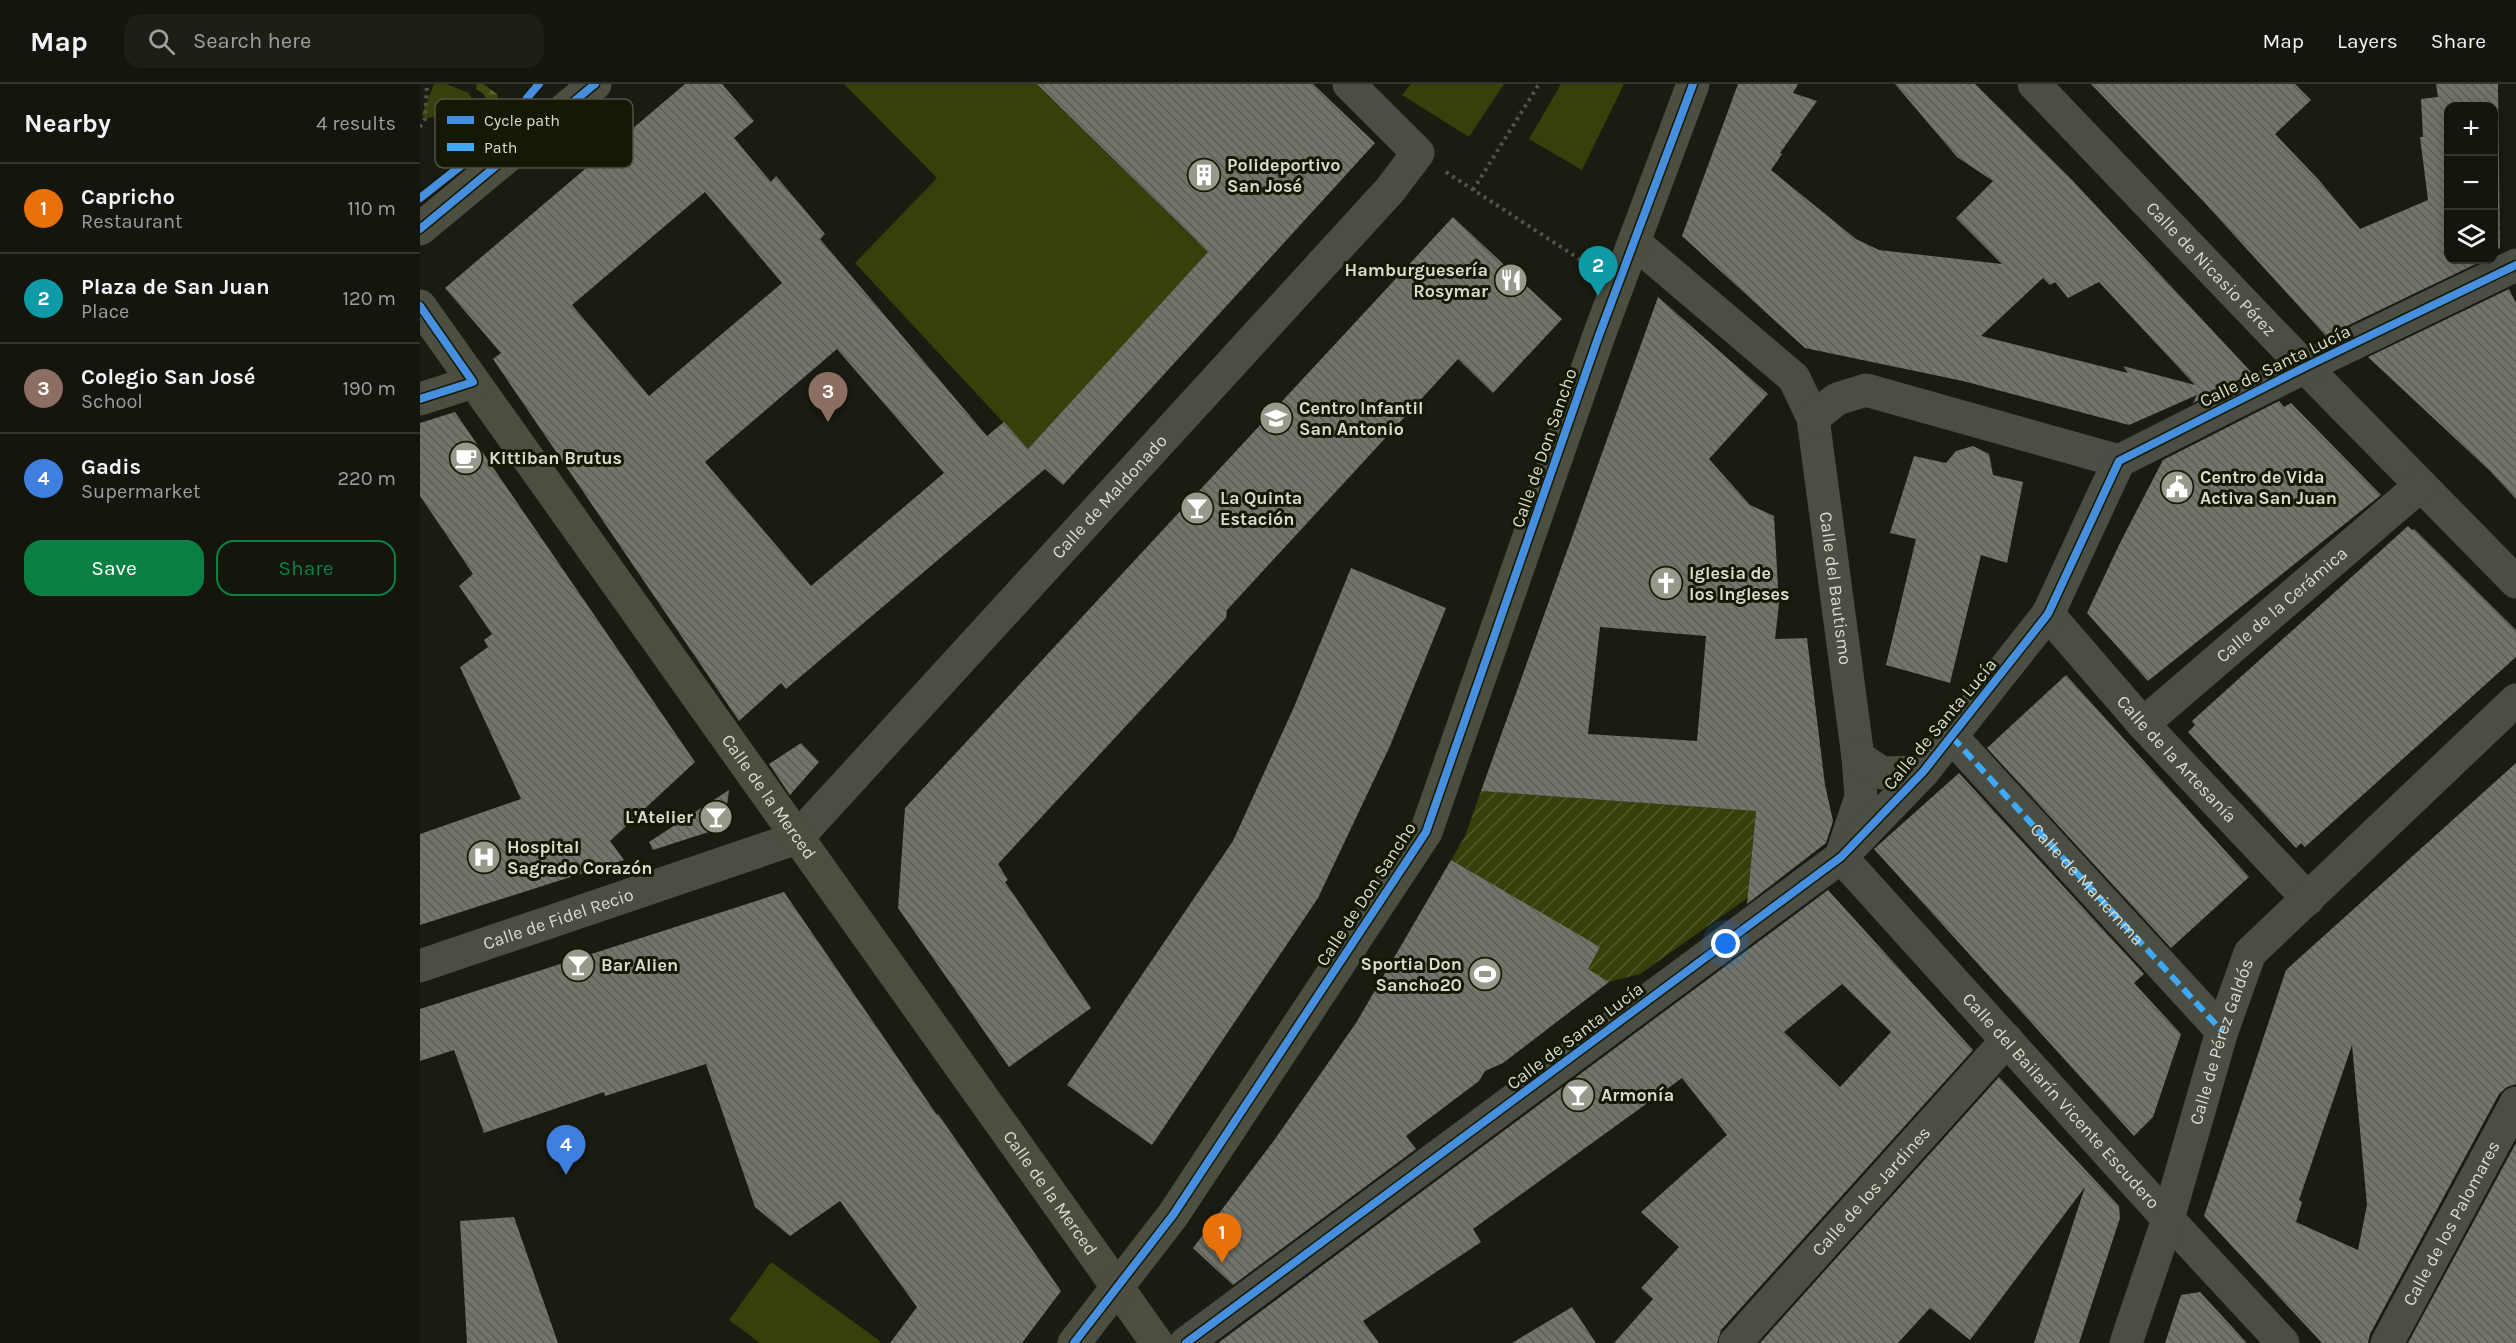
<!DOCTYPE html>
<meta charset="utf-8">
<style>
body{margin:0;font-family:Karla,sans-serif;background:#1d1e16;color:#f1f3f6}
.controls{position:absolute;right:18px;top:18px;display:grid;overflow:hidden;border-radius:12px;box-shadow:0 3px 15px #0003}
.controls button{width:54px;height:54px;display:grid;place-items:center;padding:0;border:0;border-bottom:2px solid #33342e;background:#14150d;color:#f1f3f6;font:30px sans-serif}
.you{position:absolute;left:1306px;top:860px;width:21px;height:21px;margin:-15px;border:4px solid #fff;border-radius:50%;background:#1a73e8;box-shadow:0 0 0 9px #1a73e833}
.badge{display:grid;place-items:center;width:39px;height:39px;border-radius:50%;background:#0b8043;color:#fff;font-size:20px;font-weight:700}
.pin{position:absolute;translate:-50% -50px;filter:drop-shadow(0 2px 3px #0008)}
.pin::after{content:'';position:absolute;top:32px;width:21px;height:18px;background:inherit;clip-path:polygon(0 0,100% 0,50% 100%)}
.list{margin:0;padding:0;list-style:none}
h2{display:flex;justify-content:space-between;align-items:center;height:78px;margin:0;padding:0 24px;font-size:26px}
h2 small{font-size:20px;font-weight:400;color:#9d9f9d}
.list li{display:grid;grid-template-columns:39px 1fr auto;gap:18px;align-items:center;box-sizing:border-box;height:90px;padding:0 24px;border-top:2px solid #33342e}
.list b{display:block;font-size:22px;white-space:nowrap}
.list p{margin:0;font-size:20px;white-space:nowrap;color:#9d9f9d}
.list em{font-size:20px;font-style:normal;color:#9d9f9d}
.actions{display:flex;gap:12px;padding:18px 24px}
.actions a{flex:1;padding:14px 0;border:2px solid #0b8043;border-radius:18px;text-align:center;font-size:21px;color:#0b8043}
.actions .main{background:#0b8043;color:#fff}
.icon{flex:none;width:33px;height:33px;fill:none;stroke:currentColor;stroke-width:2;stroke-linecap:round;stroke-linejoin:round}
.map{position:relative;flex:none;width:2096px;height:1259px;overflow:hidden}
header{display:flex;align-items:center;gap:36px;box-sizing:border-box;height:84px;padding:0 30px;background:#14150d;border-bottom:2px solid #33342e}
header strong{font-size:28px}
nav{display:flex;gap:33px;margin-inline-start:auto;font-size:21px}
.search{width:420px;height:54px;background:#1d1e16;display:flex;align-items:center;gap:15px;box-sizing:border-box;padding:0 21px;border-radius:18px;color:#9d9f9d;font-size:22px}
main{display:flex}
aside{flex:1;background:#14150d}
.map>svg:first-child{display:block}
.green{fill:#373f0a}
.forest{fill:url(#forest-firs)}
.garden{fill:url(#garden-furrows)}
.building{fill:url(#building-back-hatch);fill-rule:evenodd}
.lines{fill:none;stroke-linecap:round;stroke-linejoin:round}
.path{stroke:#52544b;stroke-width:4;stroke-dasharray:3 4.5;stroke-linecap:butt}
.street{stroke:#4b4e42;stroke-width:33}
.secondary{stroke:#4c4e41;stroke-width:33}
.quiet{stroke:#3fa9f5;stroke-width:6;stroke-dasharray:12 6;stroke-linecap:butt}
.cycleway-casing{stroke:#141804;stroke-width:11}
.cycleway{stroke:#468fdf;stroke-width:8}
.labels{text-anchor:middle;dominant-baseline:central;stroke-width:6;stroke-linejoin:round;paint-order:stroke}
.poi-label{font-size:18px;font-weight:bold;fill:#d9ddcf;stroke:#141804;text-anchor:start}
.street-label{font-size:18px;fill:#d9ddcf;stroke:#141804}
.key{fill:#141804;stroke:#4f5341;stroke-width:1.5}
.key-label{font-size:16px;fill:#d9ddcf}
</style>
<header>
<strong>Map</strong>
<div class="search"><svg class="icon" aria-label="search" viewBox="0 0 24 24"><circle cx="10" cy="10" r="6"/><path d="M15 15l6 6"/></svg>Search here</div>
<nav><a>Map</a><a>Layers</a><a>Share</a></nav>
</header>
<main>
<aside>
<h2>Nearby<small>4 results</small></h2>
<ul class="list">
<li><span class="badge" style="background:#e8710a">1</span><div><b>Capricho</b><p>Restaurant</p></div><em>110 m</em></li>
<li><span class="badge" style="background:#0f9aa8">2</span><div><b>Plaza de San Juan</b><p>Place</p></div><em>120 m</em></li>
<li><span class="badge" style="background:#8d6e63">3</span><div><b>Colegio San José</b><p>School</p></div><em>190 m</em></li>
<li><span class="badge" style="background:#3f7fe0">4</span><div><b>Gadis</b><p>Supermarket</p></div><em>220 m</em></li>
</ul>
<div class="actions"><a class="main">Save</a><a>Share</a></div>
</aside>
<div class="map">
<svg width="2096" height="1259" viewBox="0 0 2096 1259">
<defs>
<pattern id="forest-firs" width="22" height="20" patternUnits="userSpaceOnUse" patternTransform="scale(1.5)"><rect width="22" height="20" fill="#3f490e"/><path d="M5 1l3.5 6h-7zM16 11l3.5 6h-7z" fill="#5a6330"/></pattern>
<pattern id="garden-furrows" width="10" height="10" patternUnits="userSpaceOnUse" patternTransform="scale(1.5)"><rect width="10" height="10" fill="#373f0a"/><path d="M-1 1l2-2M0 10L10 0M9 11l2-2" fill="none" stroke="#535a2d"/></pattern>
<pattern id="building-back-hatch" width="6" height="6" patternUnits="userSpaceOnUse" patternTransform="scale(1.5)"><rect width="6" height="6" fill="#73756b"/><path d="M-1 5l2 2M0 0l6 6M5-1l2 2" fill="none" stroke="#5c5e57"/></pattern>
</defs>
<rect width="100%" height="100%" fill="#1a1c11"/>
<path class="green" d="M14 0H26L49 9 54 21 5 35 2 30Z
M424 0H617L775 156 790 166 608 365 435 179 517 94Z
M991 0H1084L1049 53 982 11Z
M1141 0H1204L1162 86 1109 55Z
M351 1178 460 1257 459 1259H340L309 1236Z"/>
<path class="forest" d="M57 0H63L77 10 80 23 78 35 67 43H56L29 58 69 21 64 10 56 5Z"/>
<path class="garden" d="M1061 707 1336 727 1328 807 1374 781 1220 890 1189 898 1168 885 1179 863 1031 776 1045 752Z"/>
<path class="building" d="M265 0H302L334 37 314 54 351 98 356 92 405 150 400 155 567 352 584 338 608 365 788 168 617 0H893L955 59 643 401 625 385 366 605 361 599 319 637 73 275 81 269 25 204ZM285 108 362 199 229 312 152 221ZM417 265 524 389 391 502 285 378Z
M1318 0H1378L1373 9 1397 17 1360 69 1362 70 1351 86 1436 155 1459 166 1582 180 1536 134 1573 97 1537 73 1475 0H1555L1651 95 1832 289 1773 319 1777 311 1709 341 1543 297 1385 264 1262 152ZM1623 194 1630 201 1635 198 1648 214 1679 198 1775 301 1703 282 1708 289 1561 252Z
M1671 0H1875L1891 16 1855 50 1898 95 1940 145 2008 116 2000 53H2003L2001 15 2018 13 2016 0H2078L2080 164 2073 167V22H2028V176H2064L1906 252 1783 117Z
M1033 133 1142 235 1073 309 1038 275 807 526 806 534 578 780 588 796 585 798 671 924 589 983 478 824 485 724Z
M2089 205 2096 219V415L2070 387 1948 273Z
M1238 213 1348 310 1289 375 1330 421 1354 432 1359 520 1355 555 1387 554 1405 701 1413 737 1406 759 1327 820 1336 727 1061 707ZM1180 543 1286 552 1277 657 1168 650Z
M1859 317 1864 323 1871 319 1961 411 1728 597 1667 529 1700 459 1743 376Z
M35 328 275 678 190 757 204 776 0 841V750L101 715 40 583 68 563 64 556 72 550 39 502 53 490 0 412V339Z
M1553 362 1569 370 1573 391 1603 398 1587 479 1561 471 1530 599 1466 581 1496 455 1470 449 1494 372 1526 379 1536 367Z
M1988 442 1992 446 1994 445 2096 546V573L1885 763 1881 759 1876 764 1768 648 1775 641 1772 637Z
M931 484 1026 524 970 662 898 814 732 1061 647 1001 813 757 874 623Z
M1646 591 1829 793 1751 864 1567 664Z
M381 659 399 678 370 711 349 680Z
M2096 679V1000L2087 1003 2079 1010 1950 1250 1948 1259H1902L1784 1132 1866 886ZM1932 961 1947 1121 1938 1166 1876 1138 1882 1118 1879 1116Z
M1539 689 1724 890 1714 899 1761 950 1733 1033 1714 1052 1454 765Z
M309 706 304 743 233 766 229 758Z
M1031 776 1180 863 1168 885 1189 898 1083 979 1065 987 1059 997 986 1052 996 1065 813 1201 773 1164 855 1055 936 939Z
M1408 806 1553 966 1301 1246 1297 1259H1194L1233 1215 1221 1204 1259 1163 1221 1128 1307 1051 1262 994 1053 1145 1061 1158 943 1237 959 1259H798ZM1422 900 1471 948 1420 1003 1364 948Z
M364 808 517 1031 518 1030 641 1207 602 1259H470L497 1223 420 1117 370 1152 335 1123 286 980 185 1012 184 1008 64 1049 34 966 0 977V925Z
M1579 993 1699 1122 1700 1134 1659 1259H1614L1665 1103 1550 1256 1510 1224 1478 1259H1340Z
M2096 1059V1259H1988Z
M94 1133 138 1259H47L40 1137Z
M1780 1208 1827 1259H1745L1761 1211Z
M1152 1223 1176 1259H1092Z"/>
<g class="lines">
<path class="path" d="M0 43 5 35 7 0
M1026 88 1167 180
M1053 106 1119 0"/>
<g class="street">
<path id="s1" d="M1614 0 1885 283 2096 498"/>
<path id="s2" d="M1214 158 1374 294 1393 334 1438 673 1441 713 1421 773 1748 1135 1863 1259"/>
<path d="M1393 334 1417 315 1446 306 1699 377"/>
<path id="s3" d="M1628 530 1723 640 1888 815"/>
<path id="s4" d="M1723 640 2001 401"/>
<path id="s5" d="M1532 653 1802 947"/>
<path d="M1438 673 1462 689 1503 688"/>
<path id="s6" d="M0 882 377 754 970 106 998 69 929 0"/>
<path d="M766 1259 1421 773 1503 688 1628 530 1699 377 1885 283 2096 181"/>
<path id="s7" d="M1315 1259 1587 956"/>
<path id="s8" d="M1706 1259 1748 1135 1802 947 1830 869 2096 616"/>
<path id="s9" d="M1967 1259 2096 1019"/>
</g>
<g class="secondary">
<path d="M0 145 175 0"/>
<path id="s10" d="M0 222 737 1259"/>
<path d="M0 315 53 298"/>
<path d="M654 1259 753 1131 1006 748 1178 254 1273 0"/>
</g>
<path class="quiet" d="M1532 653 1802 947"/>
<g class="cycleway-casing">
<path id="cycleway" d="M0 114 94 40 107 14 119 0
M0 145 175 0
M0 222 53 298 0 315
M654 1259 753 1131 1006 748 1178 254 1273 0
M766 1259 1421 773 1503 688 1628 530 1699 377 1885 283 2096 181"/>
</g>
<use href="#cycleway" class="cycleway"/>
</g>
<defs>
<g id="building-disc" transform="scale(1.725)"><circle r="9.5" fill="#96998c" stroke="#141804"/><path d="M-4-6H4V6H1V3H-1V6H-4ZM-2.5-4.3h1.7v1.8h-1.7ZM.8-4.3h1.7v1.8H.8ZM-2.5-1h1.7V.8h-1.7ZM.8-1h1.7V.8H.8Z" fill="#fff"/></g>
<g id="restaurant-disc" transform="scale(1.725)"><circle r="9.5" fill="#96998c" stroke="#141804"/><path d="M-5-6h1v4h1v-4h1v4h1v-4h1v5L-1.5 .5V6h-2V.5L-5-1ZM5-6V6H3V1.5H1.5Q1.5-4 5-6Z" fill="#fff"/></g>
<g id="school-disc" transform="scale(1.725)"><circle r="9.5" fill="#96998c" stroke="#141804"/><path d="M0-5L7-2L0 1L-7-2ZM-4 1L0 2.5L4 1V4Q0 6-4 4Z" fill="#fff"/></g>
<g id="cafe-disc" transform="scale(1.725)"><circle r="9.5" fill="#96998c" stroke="#141804"/><path d="M-5.5-4.5H6V0H3Q3 3.5 0 3.5H-2.5Q-5.5 3.5-5.5 0ZM3-3.2v2h1.7v-2ZM-6 4.5H4V6H-6Z" fill="#fff"/></g>
<g id="civic-disc" transform="scale(1.725)"><circle r="9.5" fill="#96998c" stroke="#141804"/><path d="M-.6-6.5H3V-4.5H.6V-3L4-1V1h2V6H-6V1h2V-1L-.6-3ZM-1.2 2.5V6h2.4V2.5Z" fill="#fff"/></g>
<g id="bar-disc" transform="scale(1.725)"><circle r="9.5" fill="#96998c" stroke="#141804"/><path d="M-6-5H6L.8 .8V4.5H3.5V6h-7V4.5H-.8V.8Z" fill="#fff"/></g>
<g id="church-disc" transform="scale(1.725)"><circle r="9.5" fill="#96998c" stroke="#141804"/><path d="M-1.2-6h2.4v3.5h3.3v2.4h-3.3V6h-2.4V-.1h-3.3v-2.4h3.3Z" fill="#fff"/></g>
<g id="hospital-disc" transform="scale(1.725)"><circle r="9.5" fill="#96998c" stroke="#141804"/><path d="M-5-5h3v3.5h4V-5h3V5h-3V1.5h-4V5h-3Z" fill="#fff"/></g>
<g id="stadium-disc" transform="scale(1.725)"><circle r="9.5" fill="#96998c" stroke="#141804"/><path d="M0-5a6.5 5 0 1 0 0 10a6.5 5 0 1 0 0-10ZM-3.5-1.8h7v3.6h-7Z" fill="#fff"/></g>
</defs>
<g fill-rule="evenodd">
<use href="#building-disc" x="784" y="91"/>
<use href="#restaurant-disc" x="1091" y="196"/>
<use href="#school-disc" x="856" y="334"/>
<use href="#cafe-disc" x="46" y="374"/>
<use href="#civic-disc" x="1757" y="403"/>
<use href="#bar-disc" x="777" y="424"/>
<use href="#church-disc" x="1246" y="499"/>
<use href="#bar-disc" x="296" y="733"/>
<use href="#hospital-disc" x="64" y="773"/>
<use href="#bar-disc" x="158" y="881"/>
<use href="#stadium-disc" x="1065" y="890"/>
<use href="#bar-disc" x="1158" y="1011"/>
</g>
<g class="labels">
<g class="poi-label">
<text x="807" y="81">Polideportivo<tspan x="807" dy="21">San José</tspan></text>
<text x="1068" y="186" text-anchor="end">Hamburguesería<tspan x="1068" dy="21">Rosymar</tspan></text>
<text x="879" y="324">Centro Infantil<tspan x="879" dy="21">San Antonio</tspan></text>
<text x="69" y="374">Kittiban Brutus</text>
<text x="1780" y="393">Centro de Vida<tspan x="1780" dy="21">Activa San Juan</tspan></text>
<text x="800" y="414">La Quinta<tspan x="800" dy="21">Estación</tspan></text>
<text x="1269" y="489">Iglesia de<tspan x="1269" dy="21">los Ingleses</tspan></text>
<text x="273" y="733" text-anchor="end">L'Atelier</text>
<text x="87" y="763">Hospital<tspan x="87" dy="21">Sagrado Corazón</tspan></text>
<text x="1042" y="880" text-anchor="end">Sportia Don<tspan x="1042" dy="21">Sancho20</tspan></text>
<text x="181" y="881">Bar Alien</text>
<text x="1181" y="1011">Armonía</text>
</g>
<g class="street-label">
<text stroke="none"><textPath href="#s1" startOffset="256">Calle de Nicasio Pérez</textPath></text>
<text transform="translate(1855 282) rotate(-26)">Calle de Santa Lucía</text>
<text transform="translate(1124 364) rotate(-71)">Calle de Don Sancho</text>
<text stroke="none"><textPath href="#s6" startOffset="861">Calle de Maldonado</textPath></text>
<text stroke="none"><textPath href="#s2" startOffset="426">Calle del Bautismo</textPath></text>
<text stroke="none"><textPath href="#s4" startOffset="183">Calle de la Cerámica</textPath></text>
<text transform="translate(1520 640) rotate(-50)">Calle de Santa Lucía</text>
<text stroke="none"><textPath href="#s3" startOffset="194">Calle de la Artesanía</textPath></text>
<text stroke="none"><textPath href="#s10" startOffset="602">Calle de la Merced</textPath></text>
<text stroke="none"><textPath href="#s5" startOffset="200">Calle de Mariemma</textPath></text>
<text transform="translate(946 810) rotate(-57)">Calle de Don Sancho</text>
<text stroke="none"><textPath href="#s6" startOffset="146">Calle de Fidel Recio</textPath></text>
<text transform="translate(1155 952) rotate(-37)">Calle de Santa Lucía</text>
<text stroke="none"><textPath href="#s8" startOffset="316">Calle de Pérez Galdós</textPath></text>
<text stroke="none"><textPath href="#s2" startOffset="1028">Calle del Bailarín Vicente Escudero</textPath></text>
<text stroke="none"><textPath href="#s7" startOffset="204">Calle de los Jardines</textPath></text>
<text stroke="none"><textPath href="#s10" startOffset="1088">Calle de la Merced</textPath></text>
<text stroke="none"><textPath href="#s9" startOffset="136">Calle de los Palomares</textPath></text>
</g>
</g>
<rect x="15" y="15" width="198" height="69" rx="9" class="key"/>
<rect x="27" y="32" width="27" height="8" fill="#468fdf"/>
<rect x="27" y="59" width="27" height="8" fill="#3fa9f5"/>
<g class="key-label">
<text x="64" y="42">Cycle path</text>
<text x="64" y="69">Path</text>
</g>
</svg>
<div class="controls">
<button>+</button>
<button>−</button>
<button><svg class="icon" aria-label="layers" viewBox="0 0 24 24"><path d="M12 4l9 5-9 5-9-5zM3 14l9 5 9-5"/></svg></button>
</div>
<div class="you"></div>
<div class="pin badge" style="left:802px;top:1179px;background:#e8710a">1</div>
<div class="pin badge" style="left:1178px;top:212px;background:#0f9aa8">2</div>
<div class="pin badge" style="left:408px;top:338px;background:#8d6e63">3</div>
<div class="pin badge" style="left:146px;top:1091px;background:#3f7fe0">4</div>
</div>
</main>
